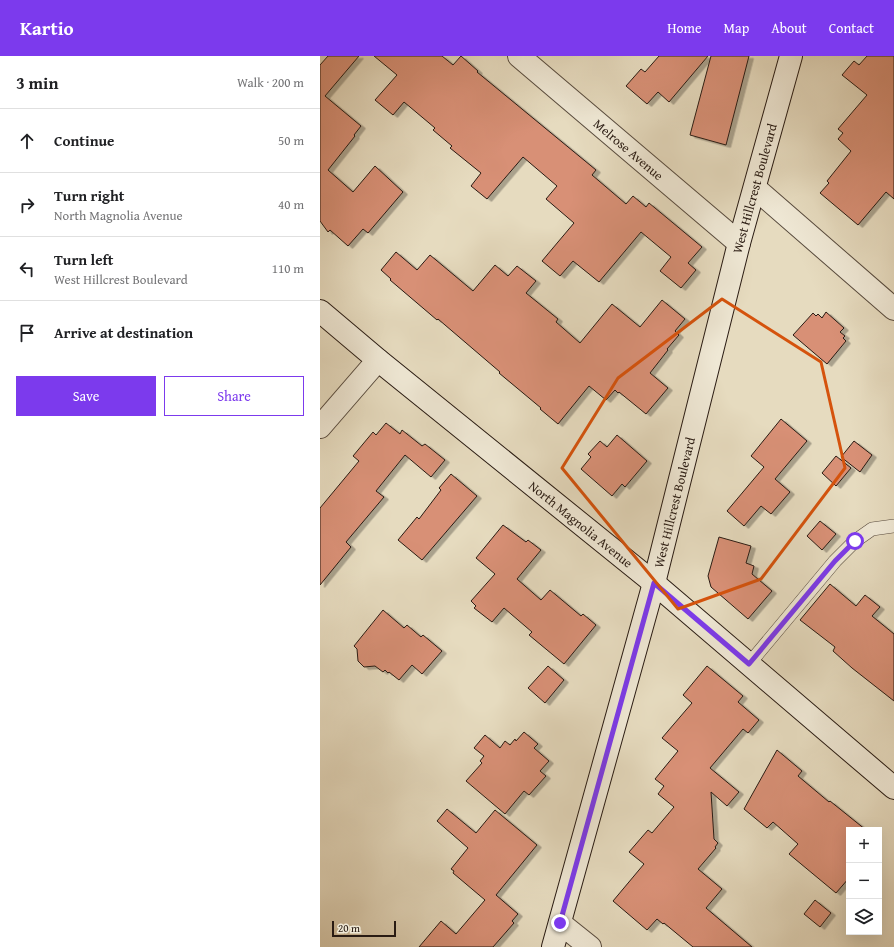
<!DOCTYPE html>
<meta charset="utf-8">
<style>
body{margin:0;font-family:"Gentium Book Plus",serif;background:#f2f2f2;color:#202124}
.controls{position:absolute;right:12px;bottom:12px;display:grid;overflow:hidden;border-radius:0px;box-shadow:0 4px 16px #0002}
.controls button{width:36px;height:36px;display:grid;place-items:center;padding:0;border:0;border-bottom:1px solid #e0e0e0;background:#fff;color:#202124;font:20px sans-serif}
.scale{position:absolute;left:12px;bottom:10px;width:64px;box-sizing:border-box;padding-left:4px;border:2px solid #291b13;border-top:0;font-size:11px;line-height:14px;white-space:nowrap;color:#291b13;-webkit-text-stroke:3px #efe8d5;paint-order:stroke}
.stop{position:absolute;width:12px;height:12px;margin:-9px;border:3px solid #7c3aed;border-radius:50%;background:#fff}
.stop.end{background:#7c3aed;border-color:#fff;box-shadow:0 1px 4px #0008}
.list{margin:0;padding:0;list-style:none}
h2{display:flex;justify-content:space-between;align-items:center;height:52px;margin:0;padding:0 16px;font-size:17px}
h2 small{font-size:13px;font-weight:400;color:#757577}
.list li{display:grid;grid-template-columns:26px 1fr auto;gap:12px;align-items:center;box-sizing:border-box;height:64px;padding:0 16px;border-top:1px solid #e0e0e0}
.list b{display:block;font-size:15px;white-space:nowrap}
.list p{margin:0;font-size:13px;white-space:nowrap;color:#757577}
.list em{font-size:13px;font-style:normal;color:#757577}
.actions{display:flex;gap:8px;padding:12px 16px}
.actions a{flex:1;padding:9px 0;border:1px solid #7c3aed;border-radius:0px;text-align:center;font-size:14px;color:#7c3aed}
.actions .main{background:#7c3aed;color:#fff}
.icon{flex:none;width:22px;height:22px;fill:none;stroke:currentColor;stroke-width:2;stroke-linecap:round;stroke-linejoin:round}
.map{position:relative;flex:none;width:574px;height:891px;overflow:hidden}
header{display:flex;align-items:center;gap:24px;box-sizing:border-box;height:56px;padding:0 20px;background:#7c3aed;color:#fff}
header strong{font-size:19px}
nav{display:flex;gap:22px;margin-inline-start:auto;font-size:14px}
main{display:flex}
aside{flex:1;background:#fff}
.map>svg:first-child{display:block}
.building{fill:#d89076;stroke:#291b13;filter:url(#shadow)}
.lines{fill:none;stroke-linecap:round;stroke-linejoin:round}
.lane-casing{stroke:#584b3e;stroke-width:14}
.street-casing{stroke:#584b3e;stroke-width:24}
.secondary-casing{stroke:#291b13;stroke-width:24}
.lane{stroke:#efe8d5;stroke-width:13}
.street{stroke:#efe8d5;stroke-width:22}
.secondary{stroke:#efe8d5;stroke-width:22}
.route{stroke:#7c3aed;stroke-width:5}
.marked{fill:none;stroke:#d5530d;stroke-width:3;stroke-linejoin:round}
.labels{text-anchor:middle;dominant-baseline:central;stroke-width:4;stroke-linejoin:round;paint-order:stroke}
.street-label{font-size:13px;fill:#291b13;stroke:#efe8d5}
</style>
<header>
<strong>Kartio</strong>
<nav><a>Home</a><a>Map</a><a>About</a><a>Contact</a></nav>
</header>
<main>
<aside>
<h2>3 min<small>Walk · 200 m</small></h2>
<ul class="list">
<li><svg class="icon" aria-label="ahead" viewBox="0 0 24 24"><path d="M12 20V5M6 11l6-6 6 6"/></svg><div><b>Continue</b></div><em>50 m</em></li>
<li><svg class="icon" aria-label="right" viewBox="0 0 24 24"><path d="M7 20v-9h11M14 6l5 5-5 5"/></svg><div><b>Turn right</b><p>North Magnolia Avenue</p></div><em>40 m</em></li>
<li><svg class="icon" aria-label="left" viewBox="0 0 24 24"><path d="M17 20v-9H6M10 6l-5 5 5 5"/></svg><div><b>Turn left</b><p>West Hillcrest Boulevard</p></div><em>110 m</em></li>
<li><svg class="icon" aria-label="arrive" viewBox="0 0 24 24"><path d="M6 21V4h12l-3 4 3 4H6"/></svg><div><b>Arrive at destination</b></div></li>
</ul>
<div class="actions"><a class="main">Save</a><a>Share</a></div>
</aside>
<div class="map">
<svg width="574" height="891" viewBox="0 0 574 891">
<defs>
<filter id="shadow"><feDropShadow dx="4.5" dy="2.5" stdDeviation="0" flood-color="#0004"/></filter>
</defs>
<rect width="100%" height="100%" fill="#e6dbbf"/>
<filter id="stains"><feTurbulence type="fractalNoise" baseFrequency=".005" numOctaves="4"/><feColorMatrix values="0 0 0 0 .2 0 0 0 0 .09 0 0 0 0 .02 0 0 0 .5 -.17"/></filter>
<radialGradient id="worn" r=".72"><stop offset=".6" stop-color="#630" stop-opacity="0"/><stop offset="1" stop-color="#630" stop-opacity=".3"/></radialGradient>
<path class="building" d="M8 0H39L5 40 41 70 34 79 35 80 8 114 33 136 55 110 83 136 48 177 43 173 28 190 10 174 8 176 0 165V9Z
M54 0H122L133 9 141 0 158 15 157 16 276 114 272 119 306 148 313 140 326 151 329 147 382 191 368 207 376 214 361 232 340 215 351 201 321 176 279 226 253 205 240 220 222 205 254 167 226 143 237 130 203 101 167 143 151 130 161 117 130 92 132 90 113 74 115 72 84 46 73 59 55 44 77 19Z
M339 0H388L349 46 338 36 327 48 306 30 321 13 325 16Z
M391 0H429L406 89 370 79Z
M547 0H574V143L566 136 538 169 500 137 509 127 507 125 531 95 518 83 523 77 518 73 547 39 522 19 534 5 539 9Z
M76 196 97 214 110 199 153 235 175 209 188 220 197 210 216 225 206 237 238 263 236 266 260 287 292 248 320 271 342 244 365 263 355 275 359 279 347 293 348 294 330 317 348 332 326 358 299 336 298 337 295 334 286 344 269 330 238 368 220 353 221 352 179 317 180 316 118 263 117 264 70 224 71 223 61 214Z
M506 256 524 272 520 276 525 280 523 282 526 285 507 308 473 279 493 257 496 260 498 258 502 262Z
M461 363 487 385 455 423 470 436 451 458 441 450 424 470 407 455 444 411 431 400Z
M66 367 80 378 82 374 102 390 105 388 125 404 111 421 85 399 56 435 64 441 26 486 31 491 0 529V452L39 405 33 400 53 376 56 379Z
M297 379 327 405 305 431 302 428 292 440 261 413 271 401 268 398 280 385 287 391Z
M534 385 552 399 540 416 521 401Z
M516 400 531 412 516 430 502 417Z
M131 418 157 440 102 504 78 484 97 461 99 463 121 434 119 432Z
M500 465 516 478 502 494 487 480Z
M183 469 206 486 208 484 221 494 197 523 221 544 230 534 261 560 263 558 276 569 244 608 209 579 212 576 184 552 172 566 154 552 156 550 151 545 175 518 156 502Z
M399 481 431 490 426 507 434 510 432 518 452 535 428 563 391 531 388 520Z
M510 528 536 550 545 539 560 551 552 560 574 578V645L532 612 513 595 515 591 480 564Z
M63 554 84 572 87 569 101 581 103 579 122 595 102 618 92 609 79 624 69 616 68 617 65 614 63 616 55 610 44 611 38 605 37 593 34 590Z
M228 610 244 624 225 647 208 632Z
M387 610 423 640 418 646 439 664 428 677 423 673 390 712 419 736 407 750 391 736 394 783 398 787 395 791 396 792 378 813 402 833 386 852 432 891H373L344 867 343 868 337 863 327 874 293 845 324 808 309 796 328 774 332 777 354 751 338 738 344 730 335 723 358 695 342 682 372 647 363 639Z
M204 676 218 688 214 692 229 705 220 715 226 720 209 739 204 735 185 758 146 725 162 707 160 705 164 700 154 692 165 679 180 692 185 685 190 689 195 683 196 685Z
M457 694 482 715 478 720 509 746 510 745 546 774H529V822L516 837 469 798 478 788 453 766 447 772 424 753Z
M127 753 156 777 175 754 217 789 176 839 198 858 192 865 194 867 173 891H99L121 865 136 878 165 844 133 817 134 815 131 813 148 792 117 765Z
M495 844 511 857 500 871 484 858Z"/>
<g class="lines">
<g class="lane-casing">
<path id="lane" d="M429 608 515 505 535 485 552 473 574 470"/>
</g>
<g class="street-casing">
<g id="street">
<path id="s1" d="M199 0 419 187"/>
<path d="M435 132 574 253"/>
<path d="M0 371 58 304"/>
<path d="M240 867 270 891"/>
</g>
</g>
<g class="secondary-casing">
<g id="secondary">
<path id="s2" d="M0 255 58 304 334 527 574 732"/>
<path id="s3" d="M233 891 334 527 419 187 471 0"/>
</g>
</g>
<use href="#lane" class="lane"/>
<use href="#street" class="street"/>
<use href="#secondary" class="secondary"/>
</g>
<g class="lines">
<path class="route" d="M240 867 334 527 429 608 515 505 535 485"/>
</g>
<path class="marked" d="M402 243 501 306 525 412 441 523 358 553 242 412 298 322Z"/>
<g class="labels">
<g class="street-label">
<text stroke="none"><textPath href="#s1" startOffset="144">Melrose Avenue</textPath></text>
<text stroke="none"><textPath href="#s3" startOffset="785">West Hillcrest Boulevard</textPath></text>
<text stroke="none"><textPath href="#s3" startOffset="461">West Hillcrest Boulevard</textPath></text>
<text stroke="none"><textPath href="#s2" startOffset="337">North Magnolia Avenue</textPath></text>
</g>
</g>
<rect width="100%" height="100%" filter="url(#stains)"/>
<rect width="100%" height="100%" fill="url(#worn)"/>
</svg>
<div class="controls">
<button>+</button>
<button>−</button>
<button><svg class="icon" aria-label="layers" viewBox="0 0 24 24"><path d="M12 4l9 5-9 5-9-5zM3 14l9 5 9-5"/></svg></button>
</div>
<div class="scale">20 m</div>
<div class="stop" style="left:535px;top:485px"></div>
<div class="stop end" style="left:240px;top:867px"></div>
</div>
</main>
